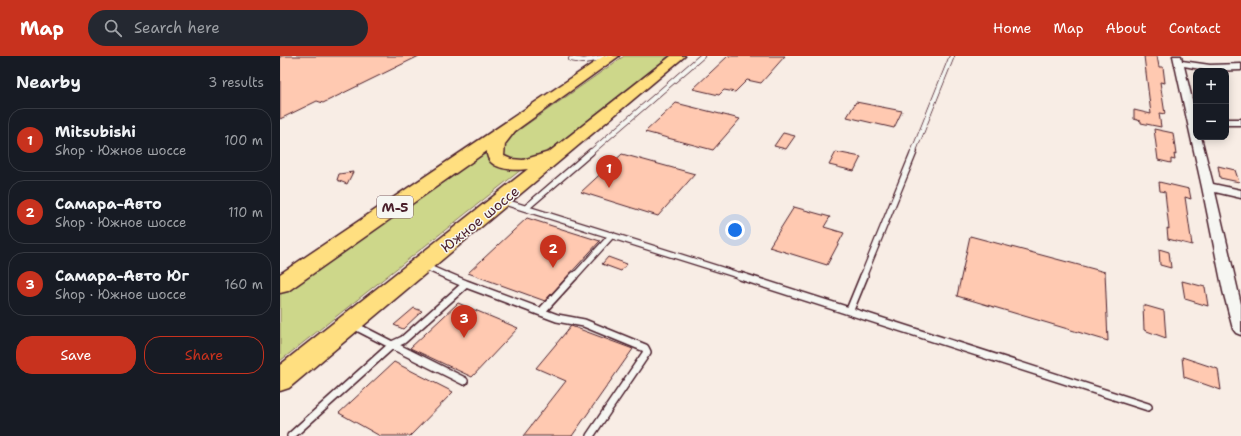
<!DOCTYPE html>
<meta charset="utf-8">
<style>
body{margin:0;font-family:"Shantell Sans",sans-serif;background:#242831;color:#f1f3f6}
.controls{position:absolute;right:12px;top:12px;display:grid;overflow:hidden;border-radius:8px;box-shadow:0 2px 10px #0003}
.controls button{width:36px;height:36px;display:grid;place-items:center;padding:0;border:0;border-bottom:1px solid #363941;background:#171b24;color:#f1f3f6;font:20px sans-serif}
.you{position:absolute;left:455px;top:174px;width:14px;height:14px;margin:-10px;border:3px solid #fff;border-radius:50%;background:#1a73e8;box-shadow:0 0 0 6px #1a73e833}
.badge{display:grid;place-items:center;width:26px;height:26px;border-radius:50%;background:#c8321e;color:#fff;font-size:13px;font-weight:700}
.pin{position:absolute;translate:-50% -33px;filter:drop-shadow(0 1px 2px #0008)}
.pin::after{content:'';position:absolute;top:21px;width:14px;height:12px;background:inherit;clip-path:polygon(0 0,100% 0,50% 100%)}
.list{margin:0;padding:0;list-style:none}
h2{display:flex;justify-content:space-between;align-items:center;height:52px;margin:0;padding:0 16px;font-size:17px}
h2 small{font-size:13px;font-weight:400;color:#9ea1a6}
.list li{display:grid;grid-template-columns:26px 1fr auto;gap:12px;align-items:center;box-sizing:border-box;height:64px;margin:0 8px 8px;padding:0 8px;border:1px solid #363941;border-radius:16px}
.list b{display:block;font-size:15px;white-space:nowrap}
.list p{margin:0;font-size:13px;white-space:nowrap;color:#9ea1a6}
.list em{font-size:13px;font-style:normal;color:#9ea1a6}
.actions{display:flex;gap:8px;padding:12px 16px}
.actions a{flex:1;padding:9px 0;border:1px solid #c8321e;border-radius:16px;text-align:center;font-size:14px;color:#c8321e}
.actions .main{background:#c8321e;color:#fff}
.icon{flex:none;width:22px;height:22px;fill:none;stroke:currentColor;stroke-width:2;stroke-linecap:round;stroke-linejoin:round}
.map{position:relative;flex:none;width:961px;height:380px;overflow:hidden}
header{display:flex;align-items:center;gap:24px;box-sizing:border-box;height:56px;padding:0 20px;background:#c8321e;color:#fff}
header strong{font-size:19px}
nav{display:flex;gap:22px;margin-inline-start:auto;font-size:14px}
.search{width:280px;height:36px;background:#242831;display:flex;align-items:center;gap:10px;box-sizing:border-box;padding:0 14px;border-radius:22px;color:#9ea1a6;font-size:15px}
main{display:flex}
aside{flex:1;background:#171b24}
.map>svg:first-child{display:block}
.green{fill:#cdd78a;stroke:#8c7b5a}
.building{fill:#ffc9b1;stroke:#4a1f2b}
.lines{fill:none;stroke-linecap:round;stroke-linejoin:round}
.service-far2-casing{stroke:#4a1f2b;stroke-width:6}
.service-far1-casing{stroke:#4a1f2b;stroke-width:8}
.service-casing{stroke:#4a1f2b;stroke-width:10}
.minor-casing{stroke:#4a1f2b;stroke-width:3}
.primary-casing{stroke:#4a1f2b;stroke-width:3}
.service-far2{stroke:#f6f6f2;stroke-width:4.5}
.service-far1{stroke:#f6f6f2;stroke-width:5.5}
.service{stroke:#f6f6f2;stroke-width:7}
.minor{fill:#f6f6f2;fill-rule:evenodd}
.primary{fill:#ffdf80;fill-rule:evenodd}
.labels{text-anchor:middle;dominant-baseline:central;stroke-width:3;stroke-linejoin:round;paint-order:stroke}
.shield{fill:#f6f6f2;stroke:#7e6067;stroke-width:1}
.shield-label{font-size:13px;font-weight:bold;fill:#4a1f2b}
.street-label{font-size:14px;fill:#4a1f2b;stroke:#f6f6f2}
</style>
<header>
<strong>Map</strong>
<div class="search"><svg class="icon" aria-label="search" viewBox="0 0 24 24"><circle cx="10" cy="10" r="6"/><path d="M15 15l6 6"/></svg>Search here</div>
<nav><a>Home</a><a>Map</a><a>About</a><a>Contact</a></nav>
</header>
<main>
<aside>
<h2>Nearby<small>3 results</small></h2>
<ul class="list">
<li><span class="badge">1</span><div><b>Mitsubishi</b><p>Shop · Южное шоссе</p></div><em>100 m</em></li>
<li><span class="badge">2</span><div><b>Самара-Авто</b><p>Shop · Южное шоссе</p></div><em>110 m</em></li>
<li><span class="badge">3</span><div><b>Самара-Авто Юг</b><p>Shop · Южное шоссе</p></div><em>160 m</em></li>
</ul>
<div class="actions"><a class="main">Save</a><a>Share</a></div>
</aside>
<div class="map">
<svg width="961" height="380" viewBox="0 0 961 380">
<rect width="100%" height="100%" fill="#f8ede5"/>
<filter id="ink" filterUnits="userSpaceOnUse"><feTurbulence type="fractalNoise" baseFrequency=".025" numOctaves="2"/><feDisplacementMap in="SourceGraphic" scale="8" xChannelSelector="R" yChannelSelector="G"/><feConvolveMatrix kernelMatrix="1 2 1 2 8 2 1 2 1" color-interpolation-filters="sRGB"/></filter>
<g filter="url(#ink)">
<path class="green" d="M344 0H389L261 101 235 106 220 98 226 83Z
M203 98 207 99C214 113 228 113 242 113L0 305V238L198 100Z"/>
<path class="building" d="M0 0H139L43 47 37 45 0 63Z
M448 0H505L481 27 467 24 455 36 444 34 439 39 413 33Z
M864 0H877L879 11H883L885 27 880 26 885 58 879 57 881 71 861 67V65L854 63V54L871 58Z
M576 46 622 55 614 72 567 61Z
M396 47 460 63 433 94 365 76Z
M874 73 893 77 896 99 894 98 895 104 891 103V107L878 104Z
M503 77 515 80 506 93 494 90Z
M556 96 581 101 574 115 549 109Z
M342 98 415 118 378 160 301 136Z
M938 110 955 114 959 126 940 122Z
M73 116 67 128 57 124 59 118Z
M879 126 909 133 911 143 905 141 912 189 888 183 887 172 889 173 885 136 880 135Z
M514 151 550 161 544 171 564 177 547 209 489 191Z
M247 162 320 185 265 245 188 217Z
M690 180 825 216 828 285 677 240Z
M879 193 889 196 891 212 880 209Z
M328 201 347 208 341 215 322 208Z
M902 225 925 231 928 250 905 243Z
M178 247 238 272 192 321 130 292Z
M863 249 884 255 886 282 864 274Z
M134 252 142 255 123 273 114 269Z
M291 270 353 293 292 380H243L286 325 256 312Z
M902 301 938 313 941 334 904 321Z
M114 306 173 336 130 380H100L59 357Z"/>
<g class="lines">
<g class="service-far2-casing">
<path id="service-far2" d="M291 3 304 5 331 0
M310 97 422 0
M633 97 672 0"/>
</g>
<g class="service-far1-casing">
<path id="service-far1" d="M222 145 464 221
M246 152 311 96
M144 210 169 221
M294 221 332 179
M583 221 634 96"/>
</g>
<g class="service-casing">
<path id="service" d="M460 220 868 351
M186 228 277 262 304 267 365 292 367 296 310 380
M570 254 584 220
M261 256 294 220
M73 269 112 289 123 284 186 228 167 220
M11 380 112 289 184 325"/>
</g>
<g class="minor-casing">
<path id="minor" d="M893 0H901L902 5 930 9 961 8V14L930 15 904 10 916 60V81H921L933 128 961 134V142L935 136 961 248V279L956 277 953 273 943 235 922 131Z
M946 63H961V69H946Z"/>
</g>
<g class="primary-casing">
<path id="primary" d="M324 0H339L235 75 225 88 224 100 231 103 243 104 269 96 391 0H405L9 332 0 335V309L248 113C234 115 206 114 207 95L8 235 0 237V218Z"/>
</g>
<use href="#service-far2" class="service-far2"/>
<use href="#service-far1" class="service-far1"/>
<use href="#service" class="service"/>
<use href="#minor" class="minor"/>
<use href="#primary" class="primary"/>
</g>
</g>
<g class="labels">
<rect class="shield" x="97" y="140" width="36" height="22" rx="3"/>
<g class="shield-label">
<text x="115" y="151">М-5</text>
</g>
<g class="street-label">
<text transform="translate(200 163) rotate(-39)">Южное шоссе</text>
</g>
</g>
</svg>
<div class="controls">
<button>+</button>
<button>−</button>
</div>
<div class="you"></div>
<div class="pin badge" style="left:329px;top:132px">1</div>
<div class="pin badge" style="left:273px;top:212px">2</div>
<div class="pin badge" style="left:184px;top:282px">3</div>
</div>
</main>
